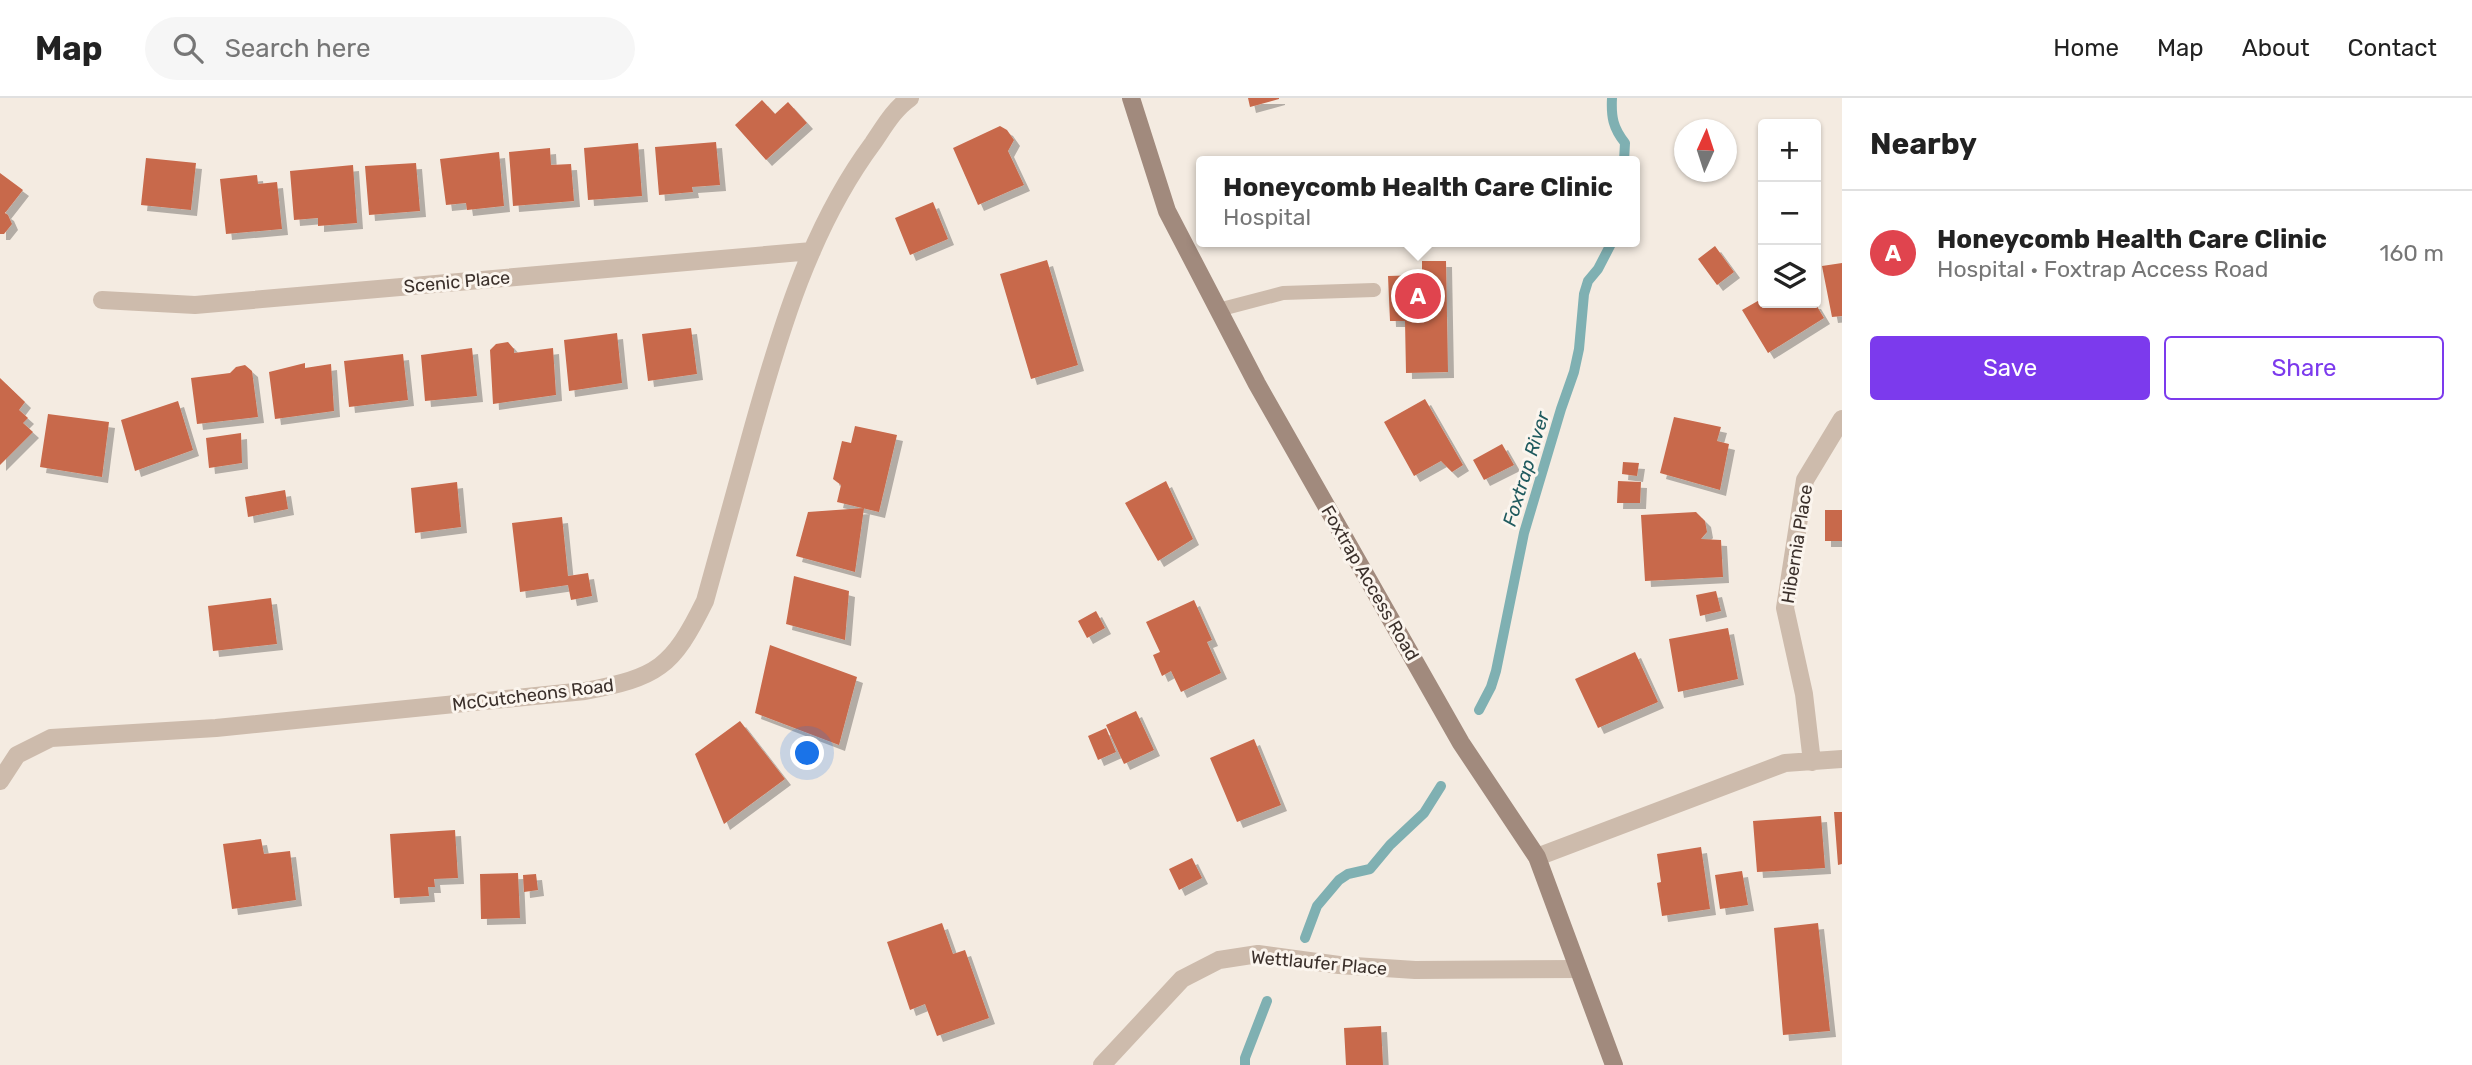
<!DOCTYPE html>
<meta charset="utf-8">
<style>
body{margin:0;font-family:Rubik,sans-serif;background:#f6f6f6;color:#222}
.controls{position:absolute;right:21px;top:21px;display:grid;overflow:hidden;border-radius:7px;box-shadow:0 2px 5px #0004}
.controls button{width:63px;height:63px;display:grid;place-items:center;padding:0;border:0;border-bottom:2px solid #e0e0e0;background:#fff;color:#222;font:35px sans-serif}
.compass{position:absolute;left:1674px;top:21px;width:63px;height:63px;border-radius:50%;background:#fff;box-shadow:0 2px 5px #0004;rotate:3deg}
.you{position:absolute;left:808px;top:656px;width:24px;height:24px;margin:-18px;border:5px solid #fff;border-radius:50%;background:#1a73e8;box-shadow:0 0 0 10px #1a73e833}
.badge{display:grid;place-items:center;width:46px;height:46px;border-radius:50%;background:#7c3aed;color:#fff;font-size:23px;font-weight:700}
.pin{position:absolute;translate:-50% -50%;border:4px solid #fff;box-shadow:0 2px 7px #0006}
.popup{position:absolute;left:1196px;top:58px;width:444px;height:91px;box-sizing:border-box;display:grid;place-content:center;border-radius:7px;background:#fff;filter:drop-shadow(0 2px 5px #0005);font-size:23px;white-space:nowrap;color:#767676}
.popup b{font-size:26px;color:#222}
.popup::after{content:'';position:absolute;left:50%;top:100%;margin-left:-14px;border:14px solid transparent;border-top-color:#fff}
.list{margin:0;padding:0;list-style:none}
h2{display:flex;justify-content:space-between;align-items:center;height:91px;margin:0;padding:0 28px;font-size:30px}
h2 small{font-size:23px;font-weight:400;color:#767676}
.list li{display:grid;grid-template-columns:46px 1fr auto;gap:21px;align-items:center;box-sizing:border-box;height:126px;padding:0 28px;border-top:2px solid #e0e0e0}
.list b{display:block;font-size:26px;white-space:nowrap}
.list p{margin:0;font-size:23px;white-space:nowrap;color:#767676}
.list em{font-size:23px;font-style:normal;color:#767676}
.actions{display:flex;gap:14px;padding:21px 28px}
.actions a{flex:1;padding:16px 0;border:2px solid #7c3aed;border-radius:7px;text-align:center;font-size:24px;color:#7c3aed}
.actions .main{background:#7c3aed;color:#fff}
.icon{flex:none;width:38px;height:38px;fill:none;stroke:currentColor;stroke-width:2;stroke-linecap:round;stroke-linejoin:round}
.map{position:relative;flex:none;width:1842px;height:967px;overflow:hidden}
header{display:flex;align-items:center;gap:42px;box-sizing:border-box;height:98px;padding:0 35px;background:#fff;border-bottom:2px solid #e0e0e0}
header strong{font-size:33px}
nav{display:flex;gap:38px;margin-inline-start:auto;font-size:24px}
.search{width:490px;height:63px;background:#f6f6f6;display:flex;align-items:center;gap:18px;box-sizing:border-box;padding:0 24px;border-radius:38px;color:#767676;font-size:26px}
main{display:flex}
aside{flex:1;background:#fff}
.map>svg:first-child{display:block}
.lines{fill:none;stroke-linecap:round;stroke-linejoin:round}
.stream{stroke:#7fb0b2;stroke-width:10}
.building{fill:#c8694b;filter:url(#shadow)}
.lane{stroke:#cdbbac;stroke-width:14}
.street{stroke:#cdbbac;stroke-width:18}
.secondary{stroke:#a18a7d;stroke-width:18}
.labels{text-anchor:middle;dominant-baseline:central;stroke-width:6;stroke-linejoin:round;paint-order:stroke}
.street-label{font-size:18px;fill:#3b302b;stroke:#fbf5ee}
.water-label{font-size:19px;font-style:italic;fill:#1f5a5e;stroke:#fbf5ee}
</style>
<header>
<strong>Map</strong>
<div class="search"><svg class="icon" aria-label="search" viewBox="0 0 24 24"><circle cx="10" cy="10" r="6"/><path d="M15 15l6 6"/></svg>Search here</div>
<nav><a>Home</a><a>Map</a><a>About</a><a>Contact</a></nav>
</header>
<main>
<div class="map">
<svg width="1842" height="967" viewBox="0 0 1842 967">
<defs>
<filter id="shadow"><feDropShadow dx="6" dy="6" stdDeviation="0" flood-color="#0004"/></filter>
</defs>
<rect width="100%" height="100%" fill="#f4ebe1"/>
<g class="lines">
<path class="stream" d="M1612 0C1611 19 1613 30 1625 45L1624 63
M1479 612 1491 589 1496 573 1524 435 1561 311 1574 274 1579 251 1584 196 1588 183 1598 171 1612 144
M1305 840 1317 808 1339 782 1348 776 1370 771 1390 747 1424 715 1441 688
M1245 967V960L1267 903"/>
</g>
<path class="building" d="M1248 0H1279V1L1250 9Z
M762 2 775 16 788 4 807 25 766 62 735 27Z
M1000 28 1007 32 1014 42 1008 53 1024 87 978 107 953 50Z
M716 44 720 87 692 89 693 94 659 97 655 49Z
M638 45 642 98 588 102 584 50Z
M550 50 551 67 571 66 574 103 513 108 509 54Z
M499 54 504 108 467 112 466 105 446 107 440 61Z
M146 60 196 65 191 112 141 107Z
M416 65 420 113 369 117 365 68Z
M353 67 357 125 318 128V120L294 122 290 73Z
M0 75 23 92 5 115 8 117 12 126 4 136H0Z
M257 77 258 86 277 84 282 131 226 136 220 81Z
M933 104 948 141 910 157 895 120Z
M1715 148 1734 174 1717 187 1698 161Z
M1047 162 1078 267 1031 281 1000 176Z
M1422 163H1446L1448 274 1406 275 1405 223H1390L1388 178 1422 177Z
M1842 165V218L1832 219 1822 168Z
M1763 200V205H1815L1824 220 1768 255 1742 212Z
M691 230 697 276 648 283 642 236Z
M617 235 622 285 569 293 564 242Z
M508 244 514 251V255L553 250 556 297 493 306 490 252 496 246Z
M472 250 477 298 425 303 421 257Z
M403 256 408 302 349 309 344 263Z
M305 265V270L331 266 334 313 275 321 269 274Z
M245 267 252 273 258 319 197 326 191 280 230 275 236 269Z
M0 280 25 304 19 312 28 320 23 325 33 334 0 367Z
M1425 301 1463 367 1452 374 1441 363 1414 378 1384 324Z
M178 303 193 352 135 373 121 322Z
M48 316 109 324 102 379 40 369Z
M1674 319 1721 329 1717 343 1729 346 1720 392 1660 375Z
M855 328 897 337 879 414 837 404 841 387 833 381 842 343 851 345Z
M241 335 242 365 209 370 206 340Z
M1502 346 1514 367 1484 382 1473 362Z
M1623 364 1639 365 1637 378 1622 376Z
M1166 383 1193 441 1158 463 1125 405Z
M1618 383 1641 384 1640 405H1617Z
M457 384 461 429 415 435 411 390Z
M285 392 288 411 248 419 245 399Z
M864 410 855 474 796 458 808 414Z
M1825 412H1842V443H1825Z
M1696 414 1705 423 1707 434 1701 441 1721 442 1723 479 1645 483 1641 417Z
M562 419 568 478 588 475 592 498 571 502 568 487 520 494 512 425Z
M794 478 849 493 845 542 786 526Z
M1716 493 1721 513 1700 518 1696 497Z
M271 500 277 546 213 553 208 508Z
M1194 502 1212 542 1207 544 1221 575 1181 594 1171 573 1162 578 1153 557 1160 554 1146 524Z
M1096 513 1105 530 1087 540 1078 523Z
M1728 530 1738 581 1678 594 1669 541Z
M770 547 857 579 839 647 755 615Z
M1635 554 1658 604 1598 630 1575 581Z
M1136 613 1154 652 1124 666 1106 627Z
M740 623 785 681 724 726 695 656Z
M1106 630 1116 654 1098 662 1088 638Z
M1254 641 1281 707 1237 724 1210 660Z
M1834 714H1842V766L1838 767Z
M1821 718 1825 770 1757 774 1753 723Z
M455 732 458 780 434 781 435 789H428L429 798 394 800 390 736Z
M261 741 264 756 290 753 296 802 232 811 223 746Z
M1701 749 1710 811 1662 818 1657 785 1661 784 1657 756Z
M1192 760 1202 780 1179 792 1169 771Z
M1742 773 1748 807 1720 811 1715 777Z
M518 775 520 820 481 821 480 776Z
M536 776 538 792 524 794 523 777Z
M942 825 953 856 965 852 989 920 937 938 925 906 910 912 887 844Z
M1818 825 1830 933 1783 937 1774 830Z
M1381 928 1383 967H1346L1344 930Z"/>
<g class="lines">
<path class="lane" d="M1218 212 1283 195 1374 192"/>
<path class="street" d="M102 202 195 207 812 153
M1812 664 1804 596 1785 510 1805 382 1842 321
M0 683 17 657 51 640 216 630 585 593C658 579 672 570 705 503 721 447 736 390 752 333 780 233 810 130 873 45 884 29 894 11 910 0
M1537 759 1785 665 1842 661
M1102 967 1182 881 1219 862 1258 856 1339 867 1415 872 1578 871"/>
<path class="secondary" d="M1131 0 1167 113 1257 286 1461 645 1537 759 1614 967"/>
</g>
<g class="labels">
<g class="street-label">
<text transform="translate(457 184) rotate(-5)">Scenic Place</text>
<text transform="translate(1797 446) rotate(-81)">Hibernia Place</text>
<text transform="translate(1370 485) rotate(60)">Foxtrap Access Road</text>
<text transform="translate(533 597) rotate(-7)">McCutcheons Road</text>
<text transform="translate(1319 865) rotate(5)">Wettlaufer Place</text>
</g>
<g class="water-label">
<text transform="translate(1526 371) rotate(-73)">Foxtrap River</text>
</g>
</g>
</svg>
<div class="controls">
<button>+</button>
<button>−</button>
<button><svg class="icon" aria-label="layers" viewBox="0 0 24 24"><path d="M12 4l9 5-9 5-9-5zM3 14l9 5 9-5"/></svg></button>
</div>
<svg class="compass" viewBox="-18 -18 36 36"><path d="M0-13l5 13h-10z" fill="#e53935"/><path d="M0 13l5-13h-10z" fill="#767676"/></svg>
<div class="you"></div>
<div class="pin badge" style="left:1418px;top:198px;background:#e0444e">A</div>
<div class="popup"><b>Honeycomb Health Care Clinic</b>Hospital</div>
</div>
<aside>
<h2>Nearby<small></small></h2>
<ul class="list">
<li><span class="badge" style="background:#e0444e">A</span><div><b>Honeycomb Health Care Clinic</b><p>Hospital · Foxtrap Access Road</p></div><em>160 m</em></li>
</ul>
<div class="actions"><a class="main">Save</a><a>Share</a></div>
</aside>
</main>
